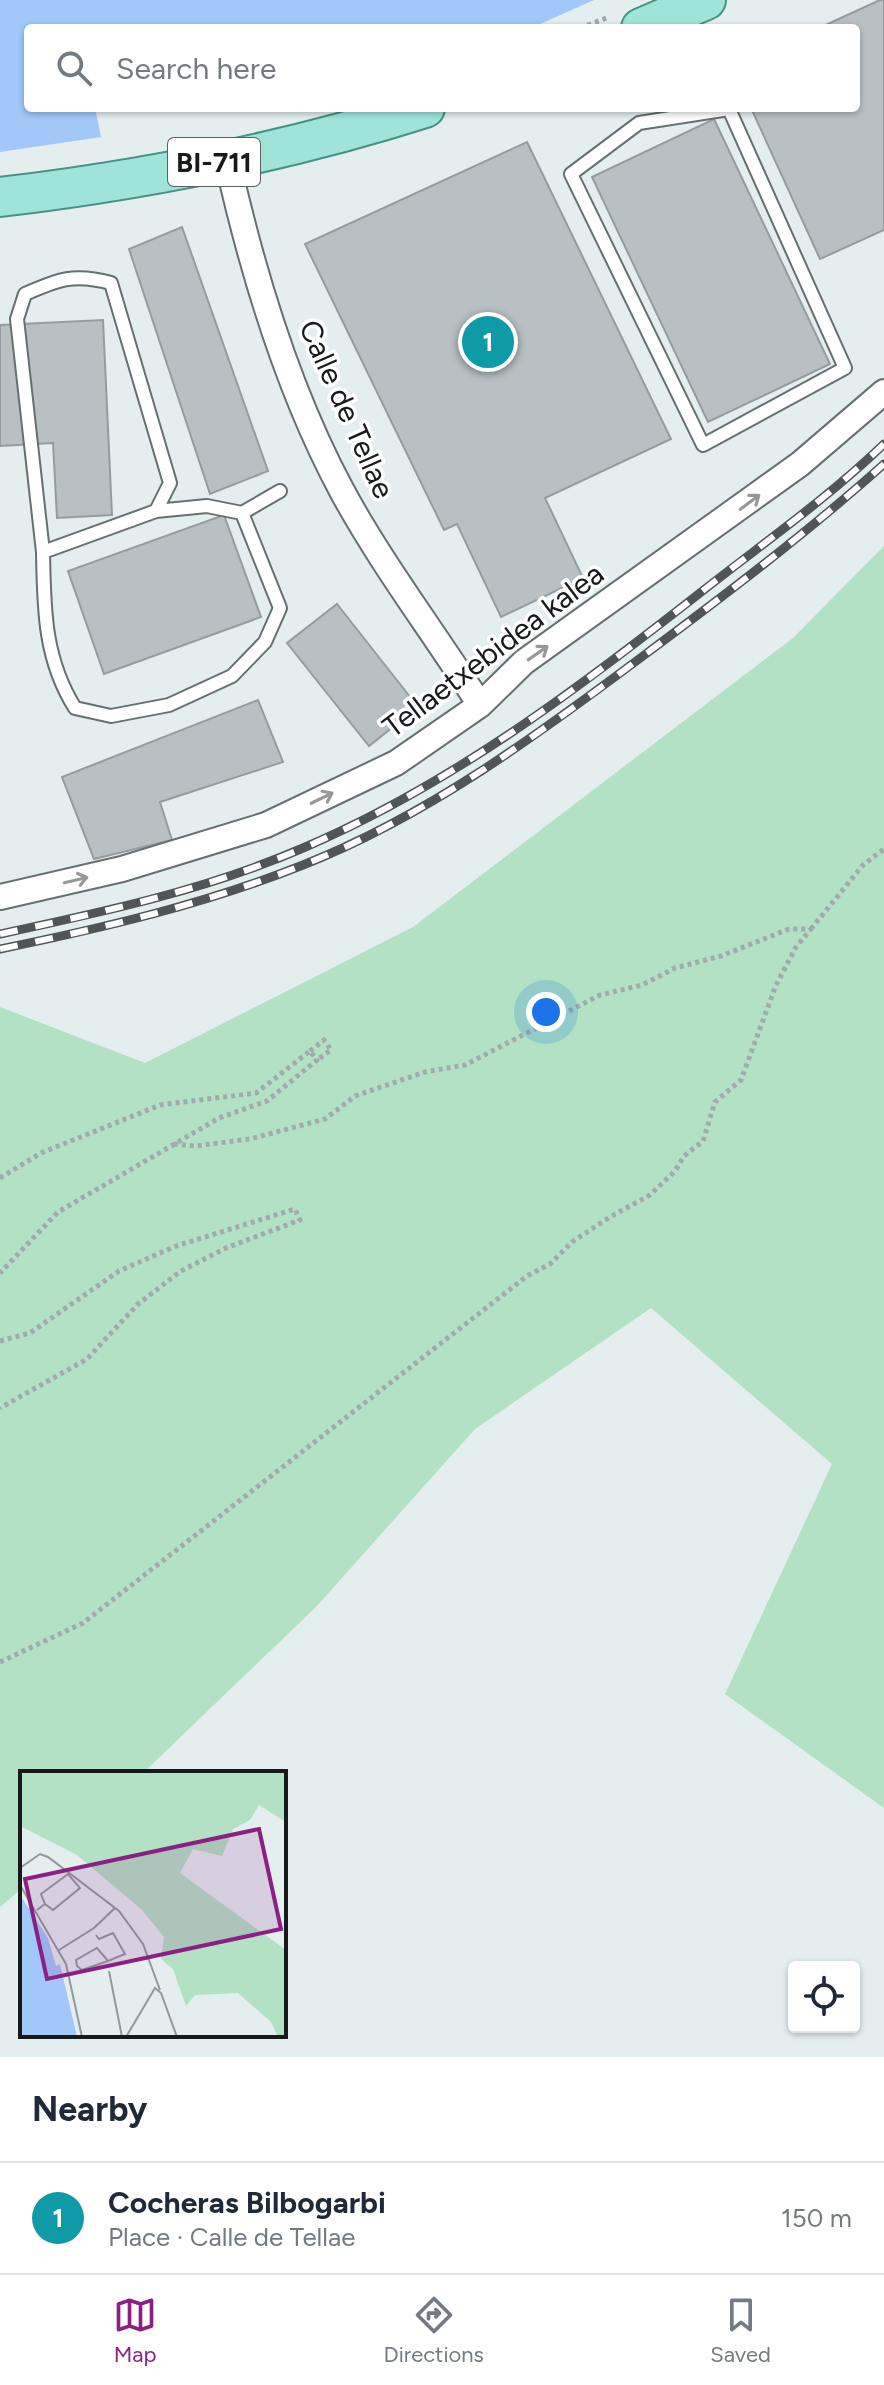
<!DOCTYPE html>
<meta charset="utf-8">
<style>
body{margin:0;font-family:Figtree,sans-serif;background:#f6f6f7;color:#1f2937}
.controls{position:absolute;right:24px;bottom:24px;display:grid;overflow:hidden;border-radius:8px;box-shadow:0 2px 6px #0004}
.controls button{width:72px;height:72px;display:grid;place-items:center;padding:0;border:0;border-bottom:2px solid #e0e1e3;background:#fff;color:#1f2937;font:40px sans-serif}
.you{position:absolute;left:546px;top:1012px;width:28px;height:28px;margin:-20px;border:6px solid #fff;border-radius:50%;background:#1a73e8;box-shadow:0 0 0 12px #1a73e833}
.badge{display:grid;place-items:center;width:52px;height:52px;border-radius:50%;background:#8b1f84;color:#fff;font-size:26px;font-weight:700}
.pin{position:absolute;translate:-50% -50%;border:4px solid #fff;box-shadow:0 2px 8px #0006}
.list{margin:0;padding:0;list-style:none}
h2{display:flex;justify-content:space-between;align-items:center;height:104px;margin:0;padding:0 32px;font-size:34px}
h2 small{font-size:26px;font-weight:400;color:#747a83}
.list li{display:grid;grid-template-columns:52px 1fr auto;gap:24px;align-items:center;box-sizing:border-box;height:112px;padding:0 32px;border-top:2px solid #e0e1e3}
.list b{display:block;font-size:30px;white-space:nowrap}
.list p{margin:0;font-size:26px;white-space:nowrap;color:#747a83}
.list em{font-size:26px;font-style:normal;color:#747a83}
.icon{flex:none;width:44px;height:44px;fill:none;stroke:currentColor;stroke-width:2;stroke-linecap:round;stroke-linejoin:round}
.map{position:relative;flex:none;width:884px;height:2057px;overflow:hidden}
.search{position:absolute;background:#fff;box-shadow:0 2px 6px #0004;left:24px;right:24px;top:24px;height:88px;display:flex;align-items:center;gap:20px;box-sizing:border-box;padding:0 28px;border-radius:8px;color:#747a83;font-size:30px}
.sheet{height:216px;background:#fff}
nav{display:flex;justify-content:space-around;align-items:center;box-sizing:border-box;height:112px;border-top:2px solid #e0e1e3;background:#fff;font-size:22px;color:#747a83}
nav a{display:grid;justify-items:center;gap:4px}
nav .on{color:#8b1f84}
.map>svg:first-child{display:block}
.green{fill:#b2e1c3}
.water{fill:#a2c7f9}
.building{fill:#b8c0c4;stroke:#959ca0;stroke-width:2}
.lines{fill:none;stroke-linecap:round;stroke-linejoin:round}
.lane-casing{stroke:#676f70;stroke-width:16}
.street-casing{stroke:#676f70;stroke-width:28}
.primary-casing{stroke:#469286;stroke-width:42}
.path{stroke:#a2aaab;stroke-width:5;stroke-dasharray:4 4;stroke-linecap:butt}
.lane{stroke:#fff;stroke-width:12}
.street{stroke:#fff;stroke-width:24}
.primary{stroke:#9fe4d9;stroke-width:38}
.rail-casing{stroke:#505556;stroke-width:9}
.rail{stroke:#fff;stroke-width:6;stroke-dasharray:18;stroke-linecap:butt}
.path-bridge{stroke:#a2aaab;stroke-width:5;stroke-dasharray:4 4;stroke-linecap:butt}
.oneway{stroke:#979898}
.labels{text-anchor:middle;dominant-baseline:central;stroke-width:7;stroke-linejoin:round;paint-order:stroke}
.shield{fill:#fff;stroke:#5d5f5f;stroke-width:2}
.shield-label{font-size:28px;font-weight:bold;fill:#171a1b}
.street-label{font-size:30px;fill:#171a1b;stroke:#fff}
.inset-river{fill:none;stroke:#a2c7f9;stroke-width:4}
.inset-road{fill:none;stroke:#92999a;stroke-width:2}
.view{fill:#8b1f84;fill-opacity:0.15;stroke:#8b1f84;stroke-width:4}
.inset-edge{fill:none;stroke:#171a1b;stroke-width:4}
</style>
<div class="map">
<svg width="884" height="2057" viewBox="0 0 884 2057">
<rect width="100%" height="100%" fill="#e4eeef"/>
<path class="green" d="M884 546V1808L725 1694 832 1464 651 1308 475 1429 316 1607 143 1773H22V1888L0 1907V1007L145 1063 413 927 793 638Z"/>
<path class="water" d="M0 0H594L531 28H28V108H95L101 137 0 152Z"/>
<path class="building" d="M880 0H884V230L820 259 751 108H856V28H819Z
M714 119 830 364 708 422 592 177Z
M527 142 671 439 545 498 583 578 501 617 457 524 444 530 305 244Z
M182 227 268 471 210 494 129 249Z
M103 320 112 515 57 518 53 443 0 446V325Z
M224 515 261 617 104 674 68 571Z
M337 604 418 707 369 746 287 643Z
M258 700 283 762 160 802 172 840 94 859 62 777Z"/>
<g class="lines">
<g class="lane-casing">
<path id="lane" d="M729 109 845 368 703 445 571 174 639 123Z
M156 511 207 506 242 513
M43 552 17 319 25 294C59 279 74 273 111 283L170 483 156 511 43 552C44 608 44 659 75 708L111 716 169 705 232 676 265 642 280 608 242 513 280 491"/>
</g>
<g class="street-casing">
<path id="street" d="M227 159C252 271 287 389 342 491 382 565 435 634 480 705
M0 897 122 869 266 825 396 763 480 705 524 662 800 464 884 392"/>
</g>
<g class="primary-casing">
<path id="primary" d="M641 28 706 0
M0 197C144 180 287 152 425 108"/>
</g>
<path class="path" d="M580 28 609 17
M811 929 863 865 884 849
M310 1051 324 1040 331 1050 317 1060
M0 1341 30 1333 119 1271 176 1246 295 1209 300 1220 226 1248 181 1271 138 1304 87 1359 0 1408
M0 1662 83 1623 527 1276 550 1264 572 1242 610 1217 650 1195 675 1171 684 1156 703 1141 715 1102 741 1080 776 985 796 947 811 929H789L721 956 675 968 642 985 600 995 465 1065 425 1072 355 1096 325 1119 250 1139 195 1146 174 1144"/>
<use href="#lane" class="lane"/>
<use href="#street" class="street"/>
<use href="#primary" class="primary"/>
<g class="rail-casing">
<path id="rail" d="M0 934C103 912 206 890 303 848 451 785 579 688 705 589 765 542 829 497 884 444
M0 949C103 928 205 904 303 865 427 816 536 736 643 656 725 595 808 532 884 464"/>
</g>
<use href="#rail" class="rail"/>
<path class="path-bridge" d="M0 1178 41 1153 160 1105 256 1093 310 1051 317 1060 267 1101 219 1118 58 1212 0 1273"/>
</g>
<defs><path id="oneway-shaft" d="M-6 0H5M1.5-3L5.5 0L1.5 3" fill="none" stroke-width="1.6" stroke-linecap="round" stroke-linejoin="round" transform="scale(2)"/></defs>
<g class="oneway">
<use href="#oneway-shaft" transform="translate(750 502) rotate(-37)"/>
<use href="#oneway-shaft" transform="translate(538 653) rotate(-35)"/>
<use href="#oneway-shaft" transform="translate(322 798) rotate(-26)"/>
<use href="#oneway-shaft" transform="translate(76 880) rotate(-13)"/>
</g>
<g class="labels">
<rect class="shield" x="168" y="138" width="92" height="48" rx="6"/>
<g class="shield-label">
<text x="214" y="162">BI-711</text>
</g>
<g class="street-label">
<text transform="translate(347 409) rotate(66)">Calle de Tellae</text>
<text transform="translate(493 650) rotate(-37)">Tellaetxebidea kalea</text>
</g>
</g>
<g transform="translate(20 1771)">
<rect width="266" height="266" fill="#e4eeef"/>
<path d="M0 0H266V51L239 34 230 49 213 58 202 85 173 78 160 102 266 179V266H258L251 251 218 222 175 224 166 235 153 198 141 188 144 166 122 139 57 84 0 55Z" fill="#b2e1c3"/>
<path d="M0 124 28 167 36 195 40 193 57 266H0Z" fill="#a2c7f9"/>
<path class="inset-river" d="M0 178 26 266"/>
<path class="inset-road" d="M0 97 20 83 28 86 99 140 123 173 140 219M0 114 46 193 62 266M17 139 25 133 33 139 60 117 48 103 21 123 25 133M76 164 79 168 93 162 105 183 88 190 77 177 56 189 57 195 62 199 88 190M39 179 74 157 95 137M89 200 102 266M106 266 135 217 141 222 157 266"/>
<path class="view" d="M239 58 261 158 27 208 5 108Z"/>
<rect width="266" height="266" class="inset-edge"/>
</g>
</svg>
<div class="controls">
<button><svg class="icon" aria-label="locate" viewBox="0 0 24 24"><circle cx="12" cy="12" r="6"/><path d="M12 2v4M12 18v4M2 12h4M18 12h4"/></svg></button>
</div>
<div class="you"></div>
<div class="pin badge" style="left:488px;top:342px;background:#0f9aa8">1</div>
<div class="search"><svg class="icon" aria-label="search" viewBox="0 0 24 24"><circle cx="10" cy="10" r="6"/><path d="M15 15l6 6"/></svg>Search here</div>
</div>
<section class="sheet">
<h2>Nearby<small></small></h2>
<ul class="list">
<li><span class="badge" style="background:#0f9aa8">1</span><div><b>Cocheras Bilbogarbi</b><p>Place · Calle de Tellae</p></div><em>150 m</em></li>
</ul>
</section>
<nav>
<a class="on"><svg class="icon" aria-label="map" viewBox="0 0 24 24"><path d="M3 6l6-2 6 2 6-2v14l-6 2-6-2-6 2zM9 4v14M15 6v14"/></svg>Map</a>
<a><svg class="icon" aria-label="directions" viewBox="0 0 24 24"><path d="M12 3l9 9-9 9-9-9zM9 14v-3h6M13 9l2 2-2 2"/></svg>Directions</a>
<a><svg class="icon" aria-label="saved" viewBox="0 0 24 24"><path d="M7 4h10v16l-5-4-5 4z"/></svg>Saved</a>
</nav>
